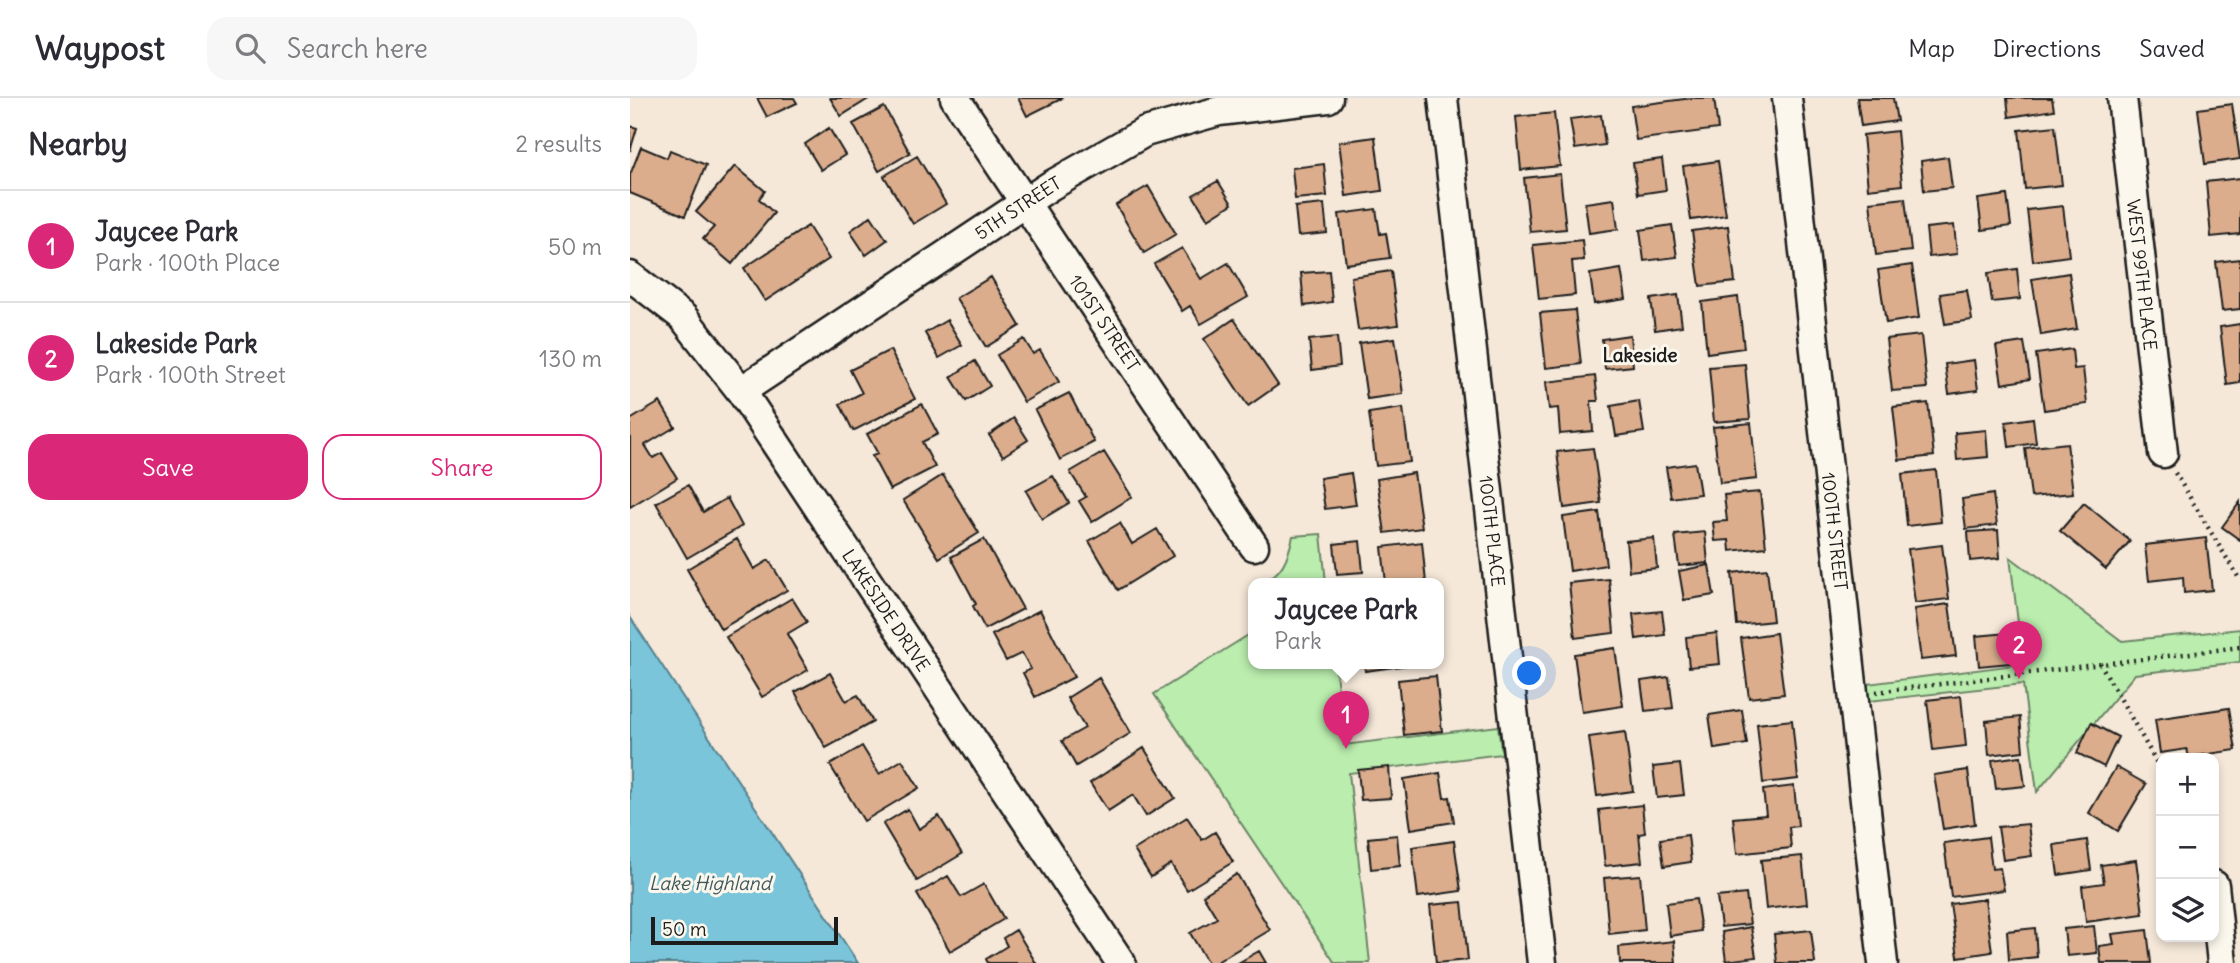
<!DOCTYPE html>
<meta charset="utf-8">
<style>
body{margin:0;font-family:Delius,sans-serif;background:#f7f7f7;color:#2b2b33}
.controls{position:absolute;right:21px;bottom:21px;display:grid;overflow:hidden;border-radius:14px;box-shadow:0 4px 10px #0003}
.controls button{width:63px;height:63px;display:grid;place-items:center;padding:0;border:0;border-bottom:2px solid #e1e1e2;background:#fff;color:#2b2b33;font:35px sans-serif}
.scale{position:absolute;left:21px;bottom:18px;width:187px;box-sizing:border-box;padding-left:7px;border:4px solid #1c1c1c;border-top:0;font-size:19px;line-height:24px;white-space:nowrap;color:#1c1c1c;-webkit-text-stroke:5px #fbf7ec;paint-order:stroke}
.you{position:absolute;left:900px;top:576px;width:24px;height:24px;margin:-18px;border:5px solid #fff;border-radius:50%;background:#1a73e8;box-shadow:0 0 0 10px #1a73e833}
.badge{display:grid;place-items:center;width:46px;height:46px;border-radius:50%;background:#db2777;color:#fff;font-size:23px;font-weight:700}
.pin{position:absolute;translate:-50% -58px;filter:drop-shadow(0 2px 4px #0008)}
.pin::after{content:'';position:absolute;top:37px;width:24px;height:21px;background:inherit;clip-path:polygon(0 0,100% 0,50% 100%)}
.popup{position:absolute;left:618px;top:480px;width:196px;height:91px;box-sizing:border-box;display:grid;place-content:center;border-radius:14px;background:#fff;filter:drop-shadow(0 2px 5px #0005);font-size:23px;white-space:nowrap;color:#7c7c81}
.popup b{font-size:26px;color:#2b2b33}
.popup::after{content:'';position:absolute;left:50%;top:100%;margin-left:-14px;border:14px solid transparent;border-top-color:#fff}
.list{margin:0;padding:0;list-style:none}
h2{display:flex;justify-content:space-between;align-items:center;height:91px;margin:0;padding:0 28px;font-size:30px}
h2 small{font-size:23px;font-weight:400;color:#7c7c81}
.list li{display:grid;grid-template-columns:46px 1fr auto;gap:21px;align-items:center;box-sizing:border-box;height:112px;padding:0 28px;border-top:2px solid #e1e1e2}
.list b{display:block;font-size:26px;white-space:nowrap}
.list p{margin:0;font-size:23px;white-space:nowrap;color:#7c7c81}
.list em{font-size:23px;font-style:normal;color:#7c7c81}
.actions{display:flex;gap:14px;padding:21px 28px}
.actions a{flex:1;padding:16px 0;border:2px solid #db2777;border-radius:21px;text-align:center;font-size:24px;color:#db2777}
.actions .main{background:#db2777;color:#fff}
.icon{flex:none;width:38px;height:38px;fill:none;stroke:currentColor;stroke-width:2;stroke-linecap:round;stroke-linejoin:round}
.map{position:relative;flex:none;width:1610px;height:865px;overflow:hidden}
header{display:flex;align-items:center;gap:42px;box-sizing:border-box;height:98px;padding:0 35px;background:#fff;border-bottom:2px solid #e1e1e2}
header strong{font-size:33px}
nav{display:flex;gap:38px;margin-inline-start:auto;font-size:24px}
.search{width:490px;height:63px;background:#f7f7f7;display:flex;align-items:center;gap:18px;box-sizing:border-box;padding:0 24px;border-radius:21px;color:#7c7c81;font-size:26px}
main{display:flex}
aside{flex:1;background:#fff}
.map>svg:first-child{display:block}
.green{fill:#baedae;stroke:#6b8465;stroke-width:2}
.water{fill:#7ac5da;stroke:#54818e;stroke-width:2}
.building{fill:#dbad8d;stroke:#1c1c1c;stroke-width:2}
.lines{fill:none;stroke-linecap:round;stroke-linejoin:round}
.minor-casing{stroke:#1c1c1c;stroke-width:33}
.path{stroke:#1c1c1c;stroke-width:4.5;stroke-dasharray:2 5;stroke-linecap:butt}
.minor{stroke:#fbf7ec;stroke-width:28}
.labels{text-anchor:middle;dominant-baseline:central;stroke-width:6;stroke-linejoin:round;paint-order:stroke}
.street-label{font-size:18px;fill:#1c1c1c;stroke:#fbf7ec}
.neighbourhood-label{font-size:19px;font-weight:bold;fill:#1c1c1c;stroke:#fbf7ec}
.water-label{font-size:19px;font-style:italic;fill:#3d575e;stroke:#fbf7ec}
</style>
<header>
<strong>Waypost</strong>
<div class="search"><svg class="icon" aria-label="search" viewBox="0 0 24 24"><circle cx="10" cy="10" r="6"/><path d="M15 15l6 6"/></svg>Search here</div>
<nav><a>Map</a><a>Directions</a><a>Saved</a></nav>
</header>
<main>
<aside>
<h2>Nearby<small>2 results</small></h2>
<ul class="list">
<li><span class="badge">1</span><div><b>Jaycee Park</b><p>Park · 100th Place</p></div><em>50 m</em></li>
<li><span class="badge">2</span><div><b>Lakeside Park</b><p>Park · 100th Street</p></div><em>130 m</em></li>
</ul>
<div class="actions"><a class="main">Save</a><a>Share</a></div>
</aside>
<div class="map">
<svg width="1610" height="865" viewBox="0 0 1610 865">
<rect width="100%" height="100%" fill="#f5e8d9"/>
<filter id="ink" filterUnits="userSpaceOnUse"><feTurbulence type="fractalNoise" baseFrequency=".0143" numOctaves="2"/><feDisplacementMap in="SourceGraphic" scale="14" xChannelSelector="R" yChannelSelector="G"/><feConvolveMatrix kernelMatrix="1 2 1 2 8 2 1 2 1" color-interpolation-filters="sRGB"/></filter>
<g filter="url(#ink)">
<path class="green" d="M691 436 696 485H629C652 478 658 460 663 438Z
M1380 459 1492 543 1610 531V564L1505 576 1407 694 1393 586 1239 603 1237 586 1393 566Z
M623 534V565H705L714 647 868 628 872 656 719 675 740 865H705L524 596Z"/>
<path class="water" d="M0 519 228 865H0Z"/>
<path class="building" d="M127 0H164L167 5 137 19Z
M200 0H240L211 18Z
M388 0H433L397 18Z
M1062 0H1084L1088 31 1006 42 1001 8Z
M1227 0H1263L1267 23 1231 28Z
M1377 0H1422L1424 12 1379 19Z
M1602 6 1610 61 1575 66 1568 11Z
M254 9 280 55 249 73 223 26Z
M924 15 930 68 891 72 886 19Z
M971 17 975 47 945 51 940 21Z
M0 28 7 30 0 53Z
M1425 28 1432 87 1395 91 1389 32Z
M199 30 215 57 191 72 175 46Z
M1267 33 1272 87 1238 91 1233 37Z
M745 39 752 93 716 98 709 44Z
M11 49 37 60 40 52 76 67 55 118 0 95V77Z
M287 58 316 106 283 126 254 78Z
M1318 59 1322 90 1294 93 1291 63Z
M1032 61 1036 92 1008 96 1003 65Z
M1088 63 1096 117 1061 122 1053 68Z
M694 66 697 98 665 101 662 70Z
M105 68 135 93 129 101 144 115 102 166 73 141 84 129 66 114Z
M930 76 936 131 900 134 894 80Z
M1610 80V136L1581 139 1576 84Z
M588 83 602 106 578 121 563 97Z
M518 88 546 136 514 155 486 107Z
M1377 97 1381 128 1352 132 1348 101Z
M1275 100 1281 153 1246 157 1240 104Z
M984 101 988 131 959 135 955 105Z
M694 106 697 135 668 138 665 109Z
M1433 108 1439 158 1403 163 1397 112Z
M746 111 750 136 756 135 760 160 716 166 709 116Z
M241 118 257 142 236 157 220 133Z
M1042 127 1047 159 1014 163 1010 132Z
M1324 127 1327 156 1299 159 1296 130Z
M178 128 199 161 135 203 114 170Z
M1098 128 1105 184 1070 188 1062 133Z
M952 142 954 162 942 163 945 197 909 201 903 147Z
M552 150 571 181 598 165 618 199 571 226 560 208 552 213 524 166Z
M1610 161V211L1592 213 1586 164Z
M1282 167 1289 220 1256 225 1248 172Z
M991 171 996 201 964 206 960 176Z
M1387 171 1390 201 1362 204 1358 175Z
M699 173 702 204 674 208 671 175Z
M761 173 768 227 728 232 721 179Z
M1439 175 1447 231 1411 237 1402 181Z
M361 179 390 228 356 249 326 200Z
M1337 192 1342 222 1315 226 1310 196Z
M1048 197 1052 228 1025 232 1021 201Z
M1108 199 1114 250 1077 255 1072 204Z
M945 212 951 266 916 270 910 215Z
M604 221 648 287 618 308 574 241Z
M317 222 332 247 309 260 295 235Z
M1610 226V285L1597 287 1590 229Z
M1000 237 1003 268 975 271 972 241Z
M1291 237 1297 290 1262 293 1256 241Z
M707 239 710 268 682 272 679 242Z
M765 240 773 296 737 301 729 245Z
M394 241 403 256 410 252 429 284 394 304 367 257Z
M1394 244 1400 281 1372 286 1366 248Z
M1442 251 1444 271 1453 270 1457 306 1414 312 1406 256Z
M260 252 285 301 223 333 210 306 232 295 220 272Z
M1344 262 1348 292 1319 296 1315 266Z
M345 263 360 288 336 303 321 279Z
M1115 266 1120 321 1084 324 1079 269Z
M965 278 968 303H961L963 333 930 336 928 310 919 311 916 284Z
M439 295 464 344 430 362 405 312Z
M1009 303 1014 334 986 338 981 308Z
M30 304 45 329 15 347 23 360 32 355 47 380 0 409V322Z
M1298 305 1304 358 1269 362 1263 309Z
M292 306 308 336 292 344 305 369 260 392 242 358 248 356 237 336Z
M773 310 780 364 746 368 739 315Z
M384 320 398 342 373 358 359 337Z
M1403 320 1406 345 1379 349 1376 324Z
M1121 325 1127 381 1090 385 1083 329Z
M1356 332 1358 359 1327 362 1325 335Z
M1437 345 1443 395 1401 399 1395 350Z
M963 350 971 405 934 410 927 354Z
M474 354 502 399 462 424 449 403 456 399 440 374Z
M1065 365 1070 396 1041 400 1036 369Z
M1306 372 1311 424 1277 428 1272 376Z
M721 375 726 407 695 411 690 380Z
M784 375 792 430 755 435 747 381Z
M313 377 349 435 309 460 273 402Z
M423 378 439 405 412 421 396 393Z
M58 387 73 414 97 400 112 428 57 460 26 405Z
M1130 394 1136 449 1100 453 1099 442 1085 443 1083 424 1097 423 1094 397Z
M1363 396 1367 427 1336 431 1332 401Z
M1610 404V442L1592 429Z
M1454 405 1500 443 1476 471 1430 433Z
M969 414 976 467 940 473 933 419Z
M490 425 502 446 527 431 543 458 488 492 459 443Z
M1368 432 1370 460 1340 463 1338 434Z
M1075 434 1078 465 1049 468 1045 437Z
M1024 440 1027 470 999 473 996 443Z
M1576 440 1582 492 1554 495 1553 479 1519 483 1515 447Z
M107 441 124 471 139 462 157 492 91 531 57 471Z
M354 441 393 511 355 531 343 508 346 506 321 459Z
M730 443 733 474 707 476 704 446Z
M792 444 796 485H756L752 449Z
M1312 447 1319 501 1285 505 1278 451Z
M1079 467 1084 497 1054 502 1049 473Z
M1137 471 1143 523 1107 527 1102 475Z
M979 481 984 535 945 540 939 485Z
M162 500 177 524 157 536 178 572 132 599 96 539Z
M1319 506 1326 558 1291 562 1284 511Z
M410 512 444 579 405 599 393 575 401 571 392 555 376 563 362 537Z
M1032 513 1035 537 1006 541 1003 516Z
M1087 535 1090 566 1059 569 1056 539Z
M1146 535 1154 596 1119 600 1111 540Z
M1378 535 1380 565 1349 568 1346 538Z
M985 550 993 608 952 614 944 556Z
M734 565H792L735 573Z
M200 575 216 603 228 597 243 624 196 650 165 594Z
M806 578 812 633 774 637 768 582Z
M1039 579 1043 610 1015 613 1011 583Z
M469 580 501 635 446 668 432 643 455 630 437 600Z
M1331 598 1336 648 1303 652 1297 602Z
M1599 610 1606 652 1559 659 1557 651 1530 655 1525 621Z
M1112 612 1117 646 1084 651 1079 617Z
M1390 619 1393 653 1359 657 1356 623Z
M1162 622 1168 681 1133 685 1127 626Z
M1461 625 1488 639 1474 669 1447 655Z
M995 634 1003 693 967 698 959 639Z
M232 648 249 676 272 662 289 690 234 723 200 667Z
M514 650 545 700 516 718 503 697 478 713 460 685Z
M1391 658 1395 688 1366 691 1362 662Z
M1050 666 1054 697 1027 700 1023 669Z
M759 669 761 700 731 702 728 672Z
M1486 669 1516 686 1488 733 1459 715Z
M1338 672 1345 726 1313 731 1304 677Z
M810 675 814 700 820 699 824 724 781 731 774 681Z
M1164 688 1168 728 1159 729 1161 750 1107 756 1103 720 1136 717 1133 692Z
M1012 707 1015 735 1009 736 1012 764 975 768 969 712Z
M278 711 289 731 309 718 332 756 287 783 253 726Z
M557 719 572 742 585 734 603 764 557 792 541 766 521 779 504 752Z
M1398 726 1402 758 1373 762 1368 729Z
M767 737 770 768 741 771 738 740Z
M1058 737 1061 764 1034 768 1030 741Z
M1358 739 1362 771 1370 770 1374 792 1321 799 1314 745Z
M1457 742 1461 772 1428 777 1424 747Z
M824 743 831 793 788 799 782 749Z
M1172 758 1177 806 1136 811 1131 762Z
M1506 762 1513 816 1456 824 1452 788 1474 785 1471 767Z
M607 776 640 832 585 865H578L560 835 587 820 573 797Z
M1010 777 1015 832 979 836 974 780Z
M318 778 331 799 354 786 374 821 320 853 287 796Z
M1116 796 1120 826 1091 829 1087 799Z
M1066 801 1071 833 1040 838 1036 805Z
M1355 801 1362 854 1328 859 1320 806Z
M832 804 838 862 806 865 800 807Z
M1464 828 1467 855 1437 858 1434 831Z
M1121 829 1126 859 1096 863 1092 834Z
M1405 830 1407 859 1379 862 1377 833Z
M386 832 406 865H358L356 861 377 848 373 840Z
M1181 832 1185 865H1147L1144 836Z
M1517 832 1521 865H1471L1469 848 1484 846 1482 836Z
M1044 843 1046 865H990L989 849Z
M629 853 636 865H608Z"/>
<g class="lines">
<g class="minor-casing">
<g id="minor">
<path id="s1" d="M325 0 624 448"/>
<path id="s2" d="M813 0 912 865"/>
<path id="s3" d="M1157 0 1253 865"/>
<path id="s4" d="M1492 0 1533 355"/>
<path id="s5" d="M0 178 53 219 111 293 491 865"/>
<path id="s6" d="M111 293 420 88 515 34 589 13 698 0"/>
<path d="M1584 787 1592 865"/>
</g>
</g>
<path class="path" d="M1545 375 1610 482
M1470 565 1531 672
M1246 594 1610 549"/>
<use href="#minor" class="minor"/>
</g>
</g>
<g class="labels">
<g class="street-label">
<text stroke="none"><textPath href="#s6" startOffset="332">5TH STREET</textPath></text>
<text stroke="none"><textPath href="#s4" startOffset="178">WEST 99TH PLACE</textPath></text>
<text stroke="none"><textPath href="#s1" startOffset="270">101ST STREET</textPath></text>
<text stroke="none"><textPath href="#s2" startOffset="436">100TH PLACE</textPath></text>
<text stroke="none"><textPath href="#s3" startOffset="436">100TH STREET</textPath></text>
<text stroke="none"><textPath href="#s5" startOffset="424">LAKESIDE DRIVE</textPath></text>
</g>
<g class="neighbourhood-label">
<text x="1010" y="257">Lakeside</text>
</g>
<g class="water-label">
<text x="80" y="785">Lake Highland</text>
</g>
</g>
</svg>
<div class="controls">
<button>+</button>
<button>−</button>
<button><svg class="icon" aria-label="layers" viewBox="0 0 24 24"><path d="M12 4l9 5-9 5-9-5zM3 14l9 5 9-5"/></svg></button>
</div>
<div class="scale">50 m</div>
<div class="you"></div>
<div class="pin badge" style="left:716px;top:651px">1</div>
<div class="popup"><b>Jaycee Park</b>Park</div>
<div class="pin badge" style="left:1389px;top:581px">2</div>
</div>
</main>
